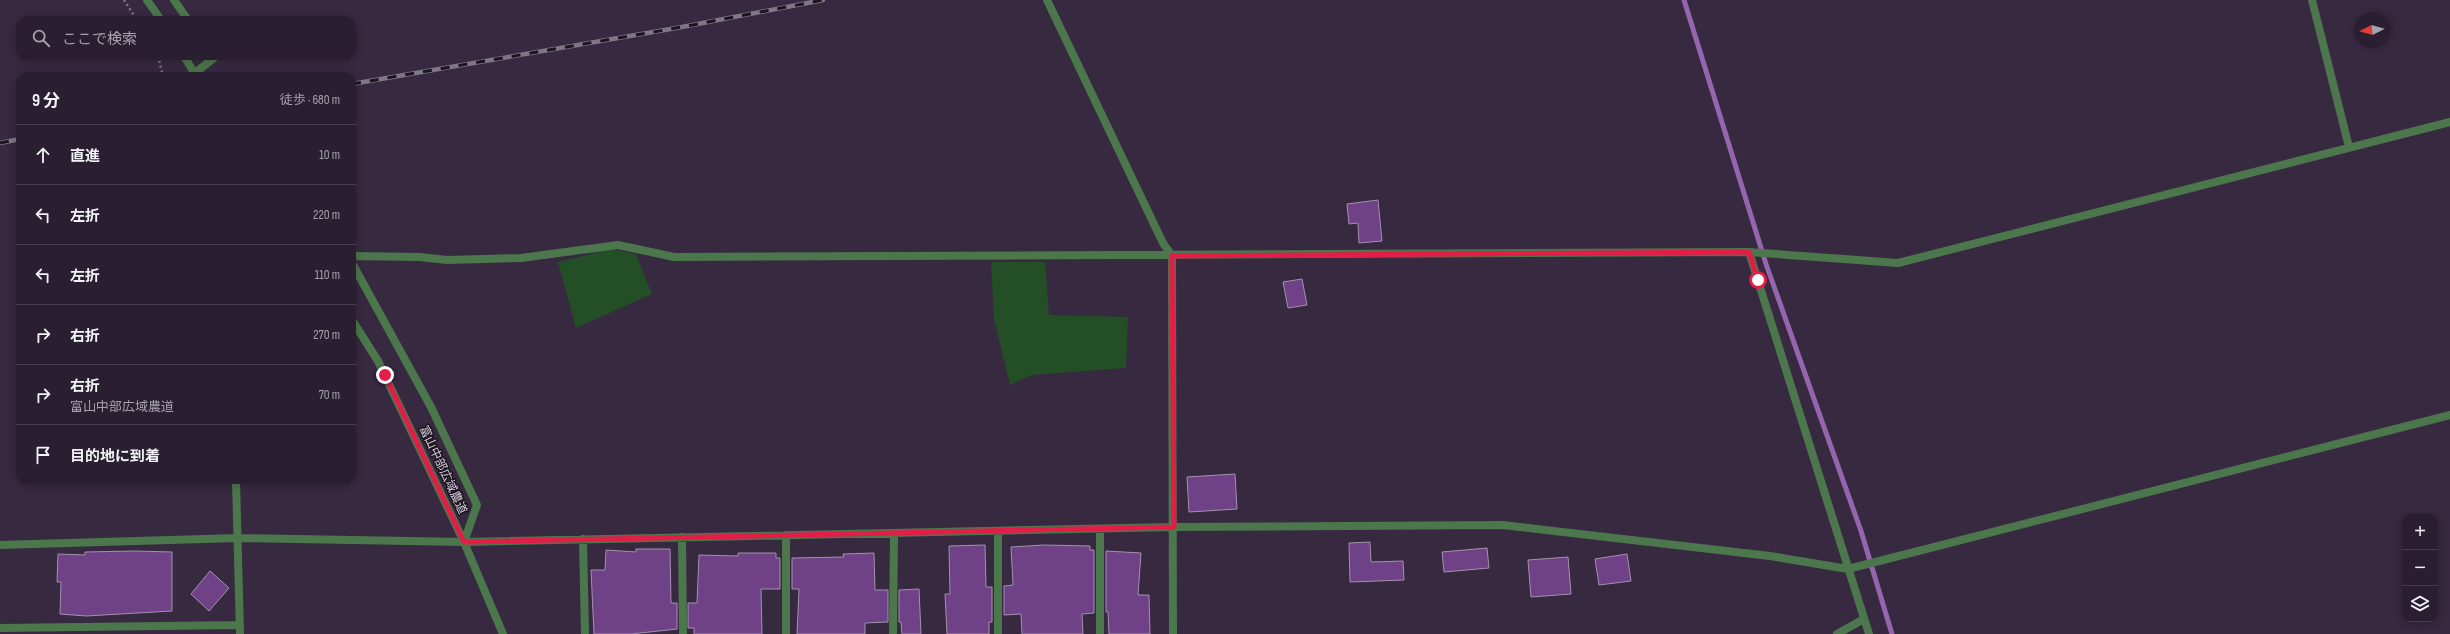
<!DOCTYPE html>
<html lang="ja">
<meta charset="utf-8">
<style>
body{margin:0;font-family:"Sofia Sans Condensed","Noto Sans JP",sans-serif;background:#312738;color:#f1f3f6}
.controls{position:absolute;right:12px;bottom:12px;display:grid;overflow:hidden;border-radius:8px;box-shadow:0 2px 10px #0003}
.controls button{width:36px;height:36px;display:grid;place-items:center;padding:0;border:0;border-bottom:1px solid #453d4c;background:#291f30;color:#f1f3f6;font:20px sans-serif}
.compass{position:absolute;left:2354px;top:12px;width:36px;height:36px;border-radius:50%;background:#291f30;box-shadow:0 2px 10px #0003;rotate:264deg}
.stop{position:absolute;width:12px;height:12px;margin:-9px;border:3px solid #e11d48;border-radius:50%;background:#fff}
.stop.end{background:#e11d48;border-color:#fff;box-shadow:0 1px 4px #0008}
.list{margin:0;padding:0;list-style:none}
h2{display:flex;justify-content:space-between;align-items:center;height:52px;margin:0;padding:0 16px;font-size:17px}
h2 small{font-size:13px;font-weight:400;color:#a5a2ab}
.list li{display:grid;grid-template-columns:26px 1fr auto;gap:12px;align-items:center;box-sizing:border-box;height:60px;padding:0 16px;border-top:1px solid #453d4c}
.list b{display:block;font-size:15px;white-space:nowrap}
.list p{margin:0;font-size:13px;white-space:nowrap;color:#a5a2ab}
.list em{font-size:13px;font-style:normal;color:#a5a2ab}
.icon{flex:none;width:22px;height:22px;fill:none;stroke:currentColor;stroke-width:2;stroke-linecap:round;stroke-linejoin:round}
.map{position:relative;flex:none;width:2450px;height:634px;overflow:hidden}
.search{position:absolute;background:#291f30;box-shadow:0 2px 10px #0003;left:16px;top:16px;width:340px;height:44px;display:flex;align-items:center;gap:10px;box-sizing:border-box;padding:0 14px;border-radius:12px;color:#a5a2ab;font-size:15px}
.panel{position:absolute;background:#291f30;box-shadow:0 2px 10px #0003;left:16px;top:72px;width:340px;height:412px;border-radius:12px}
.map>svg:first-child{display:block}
.green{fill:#244e26}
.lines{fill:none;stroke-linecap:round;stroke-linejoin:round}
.stream{stroke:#9566af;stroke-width:5}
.building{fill:#6f4187;stroke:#a392ad}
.path{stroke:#807588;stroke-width:2.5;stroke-dasharray:2 3;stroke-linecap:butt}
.minor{stroke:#4c764c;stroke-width:8}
.tertiary{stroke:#4c764c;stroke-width:8}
.rail-casing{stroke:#817689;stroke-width:4.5}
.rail{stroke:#1b151f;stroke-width:3;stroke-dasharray:9;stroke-linecap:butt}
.route{stroke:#e11d48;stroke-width:5}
.labels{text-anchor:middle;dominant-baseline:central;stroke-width:3;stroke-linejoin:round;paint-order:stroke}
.street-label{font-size:12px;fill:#d8cfdd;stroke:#1b151f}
</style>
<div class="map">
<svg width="2450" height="634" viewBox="0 0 2450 634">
<rect width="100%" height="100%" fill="#372940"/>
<path class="green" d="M611 249 636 254 652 294 576 328 558 262Z
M991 262H1045L1049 315 1128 317 1126 368 1032 375 1010 385 994 319Z"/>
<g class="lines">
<path class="stream" d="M1684 0 1766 264 1861 531 1892 634"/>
</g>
<path class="building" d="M1378 200 1382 241 1359 243 1358 223 1349 224 1347 204Z
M1302 279 1307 305 1288 308 1283 282Z
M1235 474 1237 509 1189 512 1187 477Z
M1370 542 1371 562 1403 561 1404 580 1350 582 1349 543Z
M985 545 986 587H992V622H989V634H947L945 594H950L949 546Z
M1044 545 1090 546V550H1094V613L1082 614 1083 634H1022L1021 614 1004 615V586L1013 585 1011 547Z
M1487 548 1489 568 1444 572 1442 552Z
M636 549H670L671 603H677V629L631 634H594L591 570H605L606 550 636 552Z
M134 551 172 552V611L86 616 60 614 61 582H57L58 554 85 555V552Z
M1106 551 1141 553 1138 595H1149L1150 634H1109L1108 612H1106Z
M738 553H776V558H780V589H761L762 634H694V628H688V603H697L699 555 738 556Z
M874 553 875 590H888V622L865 623V634H797L799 589H792V558L844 557 843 554Z
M1627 554 1631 581 1599 585 1595 559Z
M1568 557 1571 594 1531 597 1528 560Z
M210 571 229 588 209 611 191 594Z
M919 589 921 634H902L901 622H899V590Z"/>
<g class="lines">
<path class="path" d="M124 0 137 20
M158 56 163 76"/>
<path class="minor" d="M174 0 188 20
M1047 0 1163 243 1172 256 1173 634
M2312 0 2349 147
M191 76 214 58 213 56
M1749 252 1869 634
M352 256 420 257 447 260 521 258 618 245 674 257 1749 252 1898 263 2450 122
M352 263 431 407 477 505 464 542
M236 480 240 634
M1100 529V634
M682 537 683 634
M583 539 585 634
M0 545 238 538 464 542 1174 527 1503 525 1770 556 1848 569 2450 415
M0 628 240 625
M786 634V535
M893 634 894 533
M998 634V531
M1837 634 1864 619"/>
<path class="tertiary" d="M147 0 161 20
M184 56 196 76
M352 320 378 361 464 542 503 634"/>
<g class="rail-casing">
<path id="rail" d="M352 84 682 27 823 0
M0 143 20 139"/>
</g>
<use href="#rail" class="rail"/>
</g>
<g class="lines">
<path class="route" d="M385 375 464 542 1174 527 1172 256 1749 252 1758 280"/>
</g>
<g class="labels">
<g class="street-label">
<text transform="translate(443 470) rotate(65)">富山中部広域農道</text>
</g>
</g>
</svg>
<div class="controls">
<button>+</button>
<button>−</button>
<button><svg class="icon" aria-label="layers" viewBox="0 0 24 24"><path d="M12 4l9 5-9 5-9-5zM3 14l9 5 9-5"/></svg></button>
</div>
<svg class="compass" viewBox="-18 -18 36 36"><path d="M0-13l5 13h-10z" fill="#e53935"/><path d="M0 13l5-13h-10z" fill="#a5a2ab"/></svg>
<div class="stop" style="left:1758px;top:280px"></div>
<div class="stop end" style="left:385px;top:375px"></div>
<div class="search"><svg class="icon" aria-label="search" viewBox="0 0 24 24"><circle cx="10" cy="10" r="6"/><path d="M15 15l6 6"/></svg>ここで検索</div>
<section class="panel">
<h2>9 分<small>徒歩 · 680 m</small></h2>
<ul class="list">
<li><svg class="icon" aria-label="ahead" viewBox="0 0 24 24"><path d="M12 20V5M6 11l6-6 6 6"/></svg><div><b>直進</b></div><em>10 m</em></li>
<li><svg class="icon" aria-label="left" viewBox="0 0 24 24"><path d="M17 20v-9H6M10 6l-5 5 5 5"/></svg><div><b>左折</b></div><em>220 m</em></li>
<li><svg class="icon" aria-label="left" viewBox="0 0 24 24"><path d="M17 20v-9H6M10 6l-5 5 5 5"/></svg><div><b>左折</b></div><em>110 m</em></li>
<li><svg class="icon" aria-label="right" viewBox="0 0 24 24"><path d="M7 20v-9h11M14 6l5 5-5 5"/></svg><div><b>右折</b></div><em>270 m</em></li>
<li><svg class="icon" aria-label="right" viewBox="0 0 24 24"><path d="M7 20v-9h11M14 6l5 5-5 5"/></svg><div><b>右折</b><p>富山中部広域農道</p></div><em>70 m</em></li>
<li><svg class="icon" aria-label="arrive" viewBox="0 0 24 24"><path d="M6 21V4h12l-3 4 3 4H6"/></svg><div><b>目的地に到着</b></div></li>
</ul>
</section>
</div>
